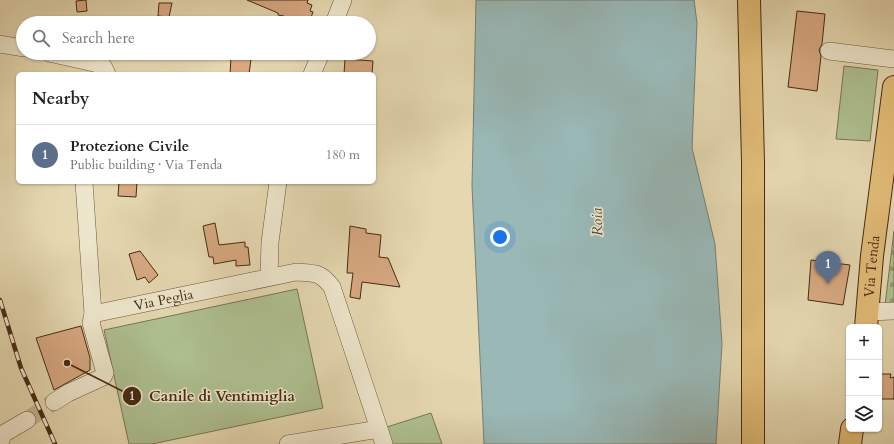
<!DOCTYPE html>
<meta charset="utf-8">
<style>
body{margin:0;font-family:Cardo,serif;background:#f2f2f2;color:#202124}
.controls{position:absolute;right:12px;bottom:12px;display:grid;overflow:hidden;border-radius:6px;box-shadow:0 1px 3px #0004}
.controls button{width:36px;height:36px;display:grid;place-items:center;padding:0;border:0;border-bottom:1px solid #e0e0e0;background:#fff;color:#202124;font:20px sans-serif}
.you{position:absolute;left:500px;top:237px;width:14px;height:14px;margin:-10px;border:3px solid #fff;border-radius:50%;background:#1a73e8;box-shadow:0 0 0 6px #1a73e833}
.badge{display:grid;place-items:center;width:26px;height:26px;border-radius:50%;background:#8f2418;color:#fff;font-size:13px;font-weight:700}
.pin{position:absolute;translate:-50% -33px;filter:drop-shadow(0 1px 2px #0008)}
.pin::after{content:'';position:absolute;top:21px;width:14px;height:12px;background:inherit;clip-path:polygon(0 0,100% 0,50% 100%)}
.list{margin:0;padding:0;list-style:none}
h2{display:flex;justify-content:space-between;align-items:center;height:52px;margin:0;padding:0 16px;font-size:17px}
h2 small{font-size:13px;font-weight:400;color:#757577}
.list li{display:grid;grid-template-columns:26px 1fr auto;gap:12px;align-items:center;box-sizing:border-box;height:60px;padding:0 16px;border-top:1px solid #e0e0e0}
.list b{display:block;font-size:15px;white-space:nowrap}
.list p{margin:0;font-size:13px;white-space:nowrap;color:#757577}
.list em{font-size:13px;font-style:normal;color:#757577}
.icon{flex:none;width:22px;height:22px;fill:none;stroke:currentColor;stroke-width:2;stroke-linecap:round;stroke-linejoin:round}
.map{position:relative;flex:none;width:894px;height:444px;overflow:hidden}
.search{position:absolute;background:#fff;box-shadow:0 1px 3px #0004;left:16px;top:16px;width:360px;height:44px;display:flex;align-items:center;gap:10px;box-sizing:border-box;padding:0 14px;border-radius:22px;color:#757577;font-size:15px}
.panel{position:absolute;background:#fff;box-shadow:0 1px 3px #0004;left:16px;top:72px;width:360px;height:112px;border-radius:6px}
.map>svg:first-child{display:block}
.cemetery{fill:url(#cemetery-stones);stroke:#7a7552}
.pitch{fill:#aec091;stroke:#7a7552}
.water{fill:#99b8b6;stroke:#787f75}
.building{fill:#d8a982;stroke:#472a14}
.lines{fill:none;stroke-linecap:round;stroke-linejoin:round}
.minor-tunnel{stroke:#c5b592;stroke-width:17;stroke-dasharray:17 8;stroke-linecap:butt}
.minor-casing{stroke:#6e563b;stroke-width:18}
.major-casing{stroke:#472a14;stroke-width:24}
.minor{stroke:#eee6cc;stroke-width:17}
.major{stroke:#e2bc78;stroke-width:22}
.rail-casing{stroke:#472a14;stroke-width:4.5}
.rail{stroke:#eee6cc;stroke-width:3;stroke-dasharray:9;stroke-linecap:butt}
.labels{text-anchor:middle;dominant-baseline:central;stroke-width:3;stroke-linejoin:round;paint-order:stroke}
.street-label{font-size:14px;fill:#472a14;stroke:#eee6cc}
.water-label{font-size:15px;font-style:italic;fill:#574634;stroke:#eee6cc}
.leader{fill:none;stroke:#472a14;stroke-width:1.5}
.callout-dot{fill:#472a14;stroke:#eee6cc;stroke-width:1.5}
.mark-label{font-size:12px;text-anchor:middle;font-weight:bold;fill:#fff}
.callout-label{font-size:15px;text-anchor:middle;font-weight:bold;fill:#472a14;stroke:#eee6cc;stroke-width:3;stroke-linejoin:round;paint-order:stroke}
</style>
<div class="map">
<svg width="894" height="444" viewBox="0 0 894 444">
<defs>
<pattern id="cemetery-stones" width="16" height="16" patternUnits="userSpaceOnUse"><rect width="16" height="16" fill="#aec091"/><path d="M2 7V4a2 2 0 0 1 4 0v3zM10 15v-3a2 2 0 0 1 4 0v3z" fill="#8f9c75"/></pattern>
</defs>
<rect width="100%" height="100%" fill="#e5d8b1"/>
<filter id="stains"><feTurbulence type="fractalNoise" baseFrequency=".005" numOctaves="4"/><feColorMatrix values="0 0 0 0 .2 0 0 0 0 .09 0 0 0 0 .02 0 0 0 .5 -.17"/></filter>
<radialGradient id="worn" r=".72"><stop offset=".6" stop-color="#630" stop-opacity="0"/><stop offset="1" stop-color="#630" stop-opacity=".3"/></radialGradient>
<path class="cemetery" d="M894 231V305H885Z"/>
<path class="pitch" d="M844 66 878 70 870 141 836 139Z
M297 289 323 408 152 444H129L104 330Z
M431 413 442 444H392L387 427Z"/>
<path class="water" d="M476 0H694L697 23 692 148 715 244 722 344 716 444H484L472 186Z"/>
<path class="building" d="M86 0 87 11 77 12 76 1Z
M247 0H308L307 3 312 5 310 11 313 12 309 23H282L284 16 278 15V13Z
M159 3H172L169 17 158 16Z
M797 11 825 14 822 44 819 50 821 56 817 91 788 87Z
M231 58 251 59 249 74H230Z
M345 59 373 61 372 74H344Z
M119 182H137L136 197 118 196Z
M215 223 219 245 245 242V247H248L250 265 236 266V260L214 264 213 257H209L203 226Z
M350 226 366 229V233L381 235 379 257 388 258 400 287 362 282 360 299 350 297 353 273H347Z
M140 251 158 275 149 283 145 277 137 280 129 254Z
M811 260 850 265 843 305 808 300Z
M81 326 90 358V370L54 390 36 338Z
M879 374H891L890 378 894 377V399H879Z"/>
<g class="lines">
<path class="minor-tunnel" d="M27 420 54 402"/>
<g class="minor-casing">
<g id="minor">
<path d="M334 23 343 0"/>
<path d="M0 44 23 48"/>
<path d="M829 51 894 59"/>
<path d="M49 53 94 63 103 66 107 74"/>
<path d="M312 74 321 53"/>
<path d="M269 277 270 242 278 182"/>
<path d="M867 312 894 311"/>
<path id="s1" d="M93 314 296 272C315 273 320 272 332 287L384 444"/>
<path d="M54 402 68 393 103 377 105 373 91 323 93 314 84 182"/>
<path d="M0 443 3 434 27 420"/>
<path d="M288 444 379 429"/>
</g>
</g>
<g class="major-casing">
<g id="major">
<path d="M749 0 753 162V444"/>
<path id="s2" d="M866 327 872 256 894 87"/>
<path d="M850 444 852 429"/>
</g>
</g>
<use href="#minor" class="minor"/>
<use href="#major" class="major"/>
<g class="rail-casing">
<path id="rail" d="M0 300 21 368 55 444"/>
</g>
<use href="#rail" class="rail"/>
</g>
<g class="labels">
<g class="street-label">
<text stroke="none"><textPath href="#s2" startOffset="61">Via Tenda</textPath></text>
<text stroke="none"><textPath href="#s1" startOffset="72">Via Peglia</textPath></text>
</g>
<g class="water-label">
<text transform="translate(597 222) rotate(-91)">Roia</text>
</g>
</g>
<path class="leader" d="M67 363L132 396"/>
<g class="callout-dot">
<circle cx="67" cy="363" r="4"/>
<circle cx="132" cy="396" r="10"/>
</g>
<g class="mark-label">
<text x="132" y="400">1</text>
</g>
<g class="callout-label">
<text x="222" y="401">Canile di Ventimiglia</text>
</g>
<rect width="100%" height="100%" filter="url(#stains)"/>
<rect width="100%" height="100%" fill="url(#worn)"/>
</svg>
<div class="controls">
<button>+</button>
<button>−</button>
<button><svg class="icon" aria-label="layers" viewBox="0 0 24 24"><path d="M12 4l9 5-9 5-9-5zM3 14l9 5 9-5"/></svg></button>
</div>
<div class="you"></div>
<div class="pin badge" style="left:828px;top:284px;background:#5c6f8a">1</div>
<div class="search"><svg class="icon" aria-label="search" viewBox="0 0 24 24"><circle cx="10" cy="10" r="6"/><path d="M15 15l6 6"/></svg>Search here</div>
<section class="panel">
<h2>Nearby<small></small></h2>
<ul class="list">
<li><span class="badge" style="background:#5c6f8a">1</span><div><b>Protezione Civile</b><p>Public building · Via Tenda</p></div><em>180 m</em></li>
</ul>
</section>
</div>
